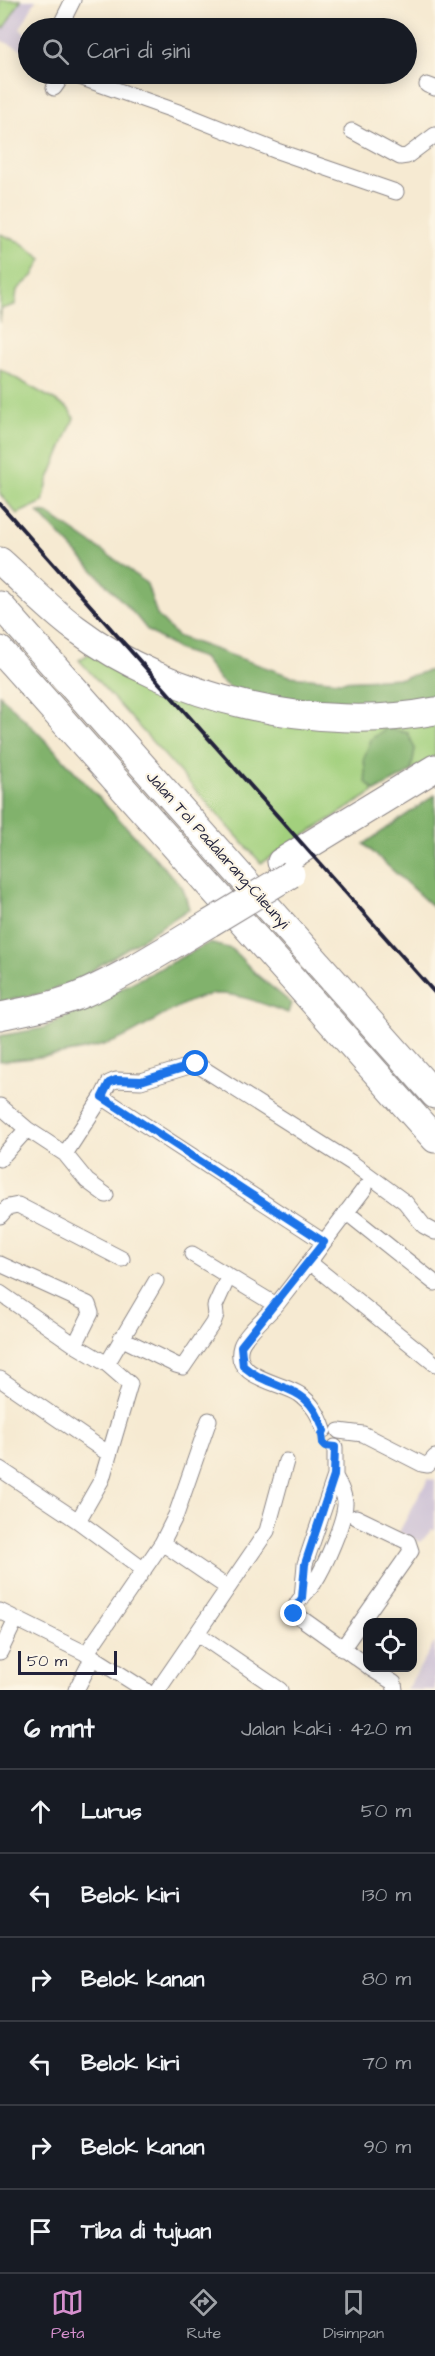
<!DOCTYPE html>
<html lang="id">
<meta charset="utf-8">
<style>
body{margin:0;font-family:"Architects Daughter",sans-serif;background:#242831;color:#f1f3f6}
.controls{position:absolute;right:18px;bottom:18px;display:grid;overflow:hidden;border-radius:12px;box-shadow:0 3px 15px #0003}
.controls button{width:54px;height:54px;display:grid;place-items:center;padding:0;border:0;border-bottom:2px solid #363941;background:#171b24;color:#f1f3f6;font:30px sans-serif}
.scale{position:absolute;left:18px;bottom:15px;width:99px;box-sizing:border-box;padding-left:6px;border:3px solid #22223b;border-top:0;font-size:16px;line-height:21px;white-space:nowrap;color:#22223b;-webkit-text-stroke:4px #fcf5e5;paint-order:stroke}
.stop{position:absolute;width:18px;height:18px;margin:-14px;border:4px solid #1a73e8;border-radius:50%;background:#fff}
.stop.end{background:#1a73e8;border-color:#fff;box-shadow:0 2px 6px #0008}
.list{margin:0;padding:0;list-style:none}
h2{display:flex;justify-content:space-between;align-items:center;height:78px;margin:0;padding:0 24px;font-size:26px}
h2 small{font-size:20px;font-weight:400;color:#9ea1a6}
.list li{display:grid;grid-template-columns:39px 1fr auto;gap:18px;align-items:center;box-sizing:border-box;height:84px;padding:0 24px;border-top:2px solid #363941}
.list b{display:block;font-size:22px;white-space:nowrap}
.list em{font-size:20px;font-style:normal;color:#9ea1a6}
.icon{flex:none;width:33px;height:33px;fill:none;stroke:currentColor;stroke-width:2;stroke-linecap:round;stroke-linejoin:round}
.map{position:relative;flex:none;width:435px;height:1690px;overflow:hidden}
.search{position:absolute;background:#171b24;box-shadow:0 3px 15px #0003;left:18px;right:18px;top:18px;height:66px;display:flex;align-items:center;gap:15px;box-sizing:border-box;padding:0 21px;border-radius:33px;color:#9ea1a6;font-size:22px}
.sheet{height:582px;background:#171b24}
nav{display:flex;justify-content:space-around;align-items:center;box-sizing:border-box;height:84px;border-top:2px solid #363941;background:#171b24;font-size:16px;color:#9ea1a6}
nav a{display:grid;justify-items:center;gap:3px}
nav .on{color:#d690ce}
.map>svg:first-child{display:block}
.industrial{fill:#cbbfd5}
.green{fill:#a2d07d;stroke:#62795c;stroke-width:1.5}
.forest{fill:#81b26c;stroke:#526a54;stroke-width:1.5}
.lines{fill:none;stroke-linecap:round;stroke-linejoin:round}
.street-casing{stroke:#8c8686;stroke-width:17}
.highway-casing{stroke:#8c8686;stroke-width:29}
.street{stroke:#fff;stroke-width:15}
.highway{stroke:#fff;stroke-width:27}
.rail{stroke:#22223b;stroke-width:4}
.highway-bridge-casing{stroke:#8c8686;stroke-width:29;stroke-linecap:butt}
.highway-bridge{stroke:#fff;stroke-width:27}
.route{stroke:#1a73e8;stroke-width:8}
.labels{text-anchor:middle;dominant-baseline:central;stroke-width:4.5;stroke-linejoin:round;paint-order:stroke}
.street-label{font-size:16px;fill:#22223b;stroke:#fcf5e5}
</style>
<div class="map">
<svg width="435" height="1690" viewBox="0 0 435 1690">
<rect width="100%" height="100%" fill="#fcf5e5"/>
<filter id="ink" filterUnits="userSpaceOnUse"><feTurbulence type="fractalNoise" baseFrequency=".0167" numOctaves="2"/><feDisplacementMap in="SourceGraphic" scale="12" xChannelSelector="R" yChannelSelector="G"/><feConvolveMatrix kernelMatrix="1 2 1 2 8 2 1 2 1" color-interpolation-filters="sRGB"/></filter>
<filter id="wash" filterUnits="userSpaceOnUse"><feTurbulence type="fractalNoise" baseFrequency=".008" numOctaves="4" result="noise"/><feDisplacementMap in="SourceGraphic" scale="24" xChannelSelector="R" yChannelSelector="G"/><feGaussianBlur stdDeviation="1.35" result="paint"/><feColorMatrix in="noise" values="0 0 0 0 0 0 0 0 0 0 0 0 0 0 0 0 0 1.4 0 .05"/><feComposite in="paint" operator="in"/></filter>
<g filter="url(#wash)">
<rect width="100%" height="100%" fill="#f6ead2"/>
<path class="industrial" d="M0 0H36L20 29 28 35V44L25 51 0 40Z
M428 1479 435 1480V1531L432 1529 421 1542 399 1532Z
M435 1642V1690H406Z"/>
<path class="green" d="M0 0H21L4 28 0 26Z
M0 234 20 242 42 259 33 276 17 290 15 305 1 309 0 323Z
M0 369 68 408 74 418 48 481 43 502 17 514 0 494Z
M93 651 205 701 435 718V757L375 791 261 863 79 660Z"/>
<path class="forest" d="M38 512 47 513 123 565 147 584 157 615 177 636 290 676 339 681 402 678 435 669V696L397 702 329 703 236 693 220 680 203 658 179 650 148 631 136 616Z
M0 695 52 747 183 888 189 909 77 980 44 993 0 1002Z
M387 728 408 733 415 749 411 772 375 791 366 782 364 758 371 739Z
M435 795V909L364 844Z
M209 943 232 949 256 974 291 1003 288 1013C268 1006 239 993 217 994 186 995 144 1031 113 1042 85 1052 31 1059 0 1061V1036L44 1028Z"/>
</g>
<g filter="url(#ink)">
<g class="lines">
<g class="street-casing">
<path id="street" d="M59 28 73 0
M71 74 184 114 277 151 396 192
M427 85 435 88
M54 88 59 81 56 74
M352 131 400 157 407 156 435 135
M102 1097 324 1242C309 1263 293 1284 277 1304 268 1315 245 1334 241 1346 231 1378 281 1382 299 1394 313 1404 319 1415 324 1430
M0 1106 27 1129 65 1154 102 1097 109 1083 116 1080 141 1081 196 1064 352 1163 405 1202 424 1226 435 1232
M65 1154 87 1181 106 1195
M0 1159 27 1129
M346 1212 435 1283
M0 1216 8 1207 18 1205 122 1259
M324 1242 365 1188
M192 1254 276 1305
M309 1262 435 1364
M0 1264 88 1304 91 1313 75 1345
M0 1293 75 1345 107 1364 130 1384 102 1479 78 1521
M121 1338 176 1365 183 1367 213 1323 216 1315 215 1306 225 1284
M107 1364 156 1281
M0 1379 109 1454
M339 1431 363 1434 422 1464 428 1465 435 1457
M0 1469 78 1521 144 1570
M335 1476C339 1485 344 1492 345 1502 346 1519 324 1568 314 1583 308 1593 294 1601 294 1613L368 1666
M162 1543 228 1588
M302 1598 305 1564 335 1476V1447
M0 1611 93 1657 145 1690
M198 1634 280 1690
M342 1649 411 1551 408 1542 356 1517
M0 1652 16 1619
M86 1654 162 1543 176 1515 209 1420
M370 1668 394 1683 395 1690
M76 1690 93 1657
M158 1690 267 1531 286 1461"/>
</g>
<g class="highway-casing">
<path id="highway" d="M0 561C25 583 48 608 75 628 170 700 318 734 435 711
M0 605 435 1095
M0 650 435 1139
M281 862 435 768
M0 1016C29 1010 58 1005 85 993 128 974 169 947 210 923"/>
</g>
<use href="#street" class="street"/>
<use href="#highway" class="highway"/>
<path class="rail" d="M0 504 435 993"/>
<g class="highway-bridge-casing">
<path id="highway-bridge" d="M210 923 291 874"/>
</g>
<use href="#highway-bridge" class="highway-bridge"/>
</g>
</g>
<g class="lines" filter="url(#ink)">
<path class="route" d="M196 1064 141 1081 116 1080 109 1083 102 1097 324 1242 241 1346 243 1366C276 1394 308 1380 324 1431L322 1434 323 1443 326 1446 335 1447 334 1476 305 1564 302 1598 294 1609V1614"/>
</g>
<g class="labels">
<g class="street-label">
<text transform="translate(218 850) rotate(48)">Jalan Tol Padalarang–Cileunyi</text>
</g>
</g>
</svg>
<div class="controls">
<button><svg class="icon" aria-label="locate" viewBox="0 0 24 24"><circle cx="12" cy="12" r="6"/><path d="M12 2v4M12 18v4M2 12h4M18 12h4"/></svg></button>
</div>
<div class="scale">50 m</div>
<div class="stop" style="left:196px;top:1064px"></div>
<div class="stop end" style="left:294px;top:1614px"></div>
<div class="search"><svg class="icon" aria-label="search" viewBox="0 0 24 24"><circle cx="10" cy="10" r="6"/><path d="M15 15l6 6"/></svg>Cari di sini</div>
</div>
<section class="sheet">
<h2>6 mnt<small>Jalan kaki · 420 m</small></h2>
<ul class="list">
<li><svg class="icon" aria-label="ahead" viewBox="0 0 24 24"><path d="M12 20V5M6 11l6-6 6 6"/></svg><div><b>Lurus</b></div><em>50 m</em></li>
<li><svg class="icon" aria-label="left" viewBox="0 0 24 24"><path d="M17 20v-9H6M10 6l-5 5 5 5"/></svg><div><b>Belok kiri</b></div><em>130 m</em></li>
<li><svg class="icon" aria-label="right" viewBox="0 0 24 24"><path d="M7 20v-9h11M14 6l5 5-5 5"/></svg><div><b>Belok kanan</b></div><em>80 m</em></li>
<li><svg class="icon" aria-label="left" viewBox="0 0 24 24"><path d="M17 20v-9H6M10 6l-5 5 5 5"/></svg><div><b>Belok kiri</b></div><em>70 m</em></li>
<li><svg class="icon" aria-label="right" viewBox="0 0 24 24"><path d="M7 20v-9h11M14 6l5 5-5 5"/></svg><div><b>Belok kanan</b></div><em>90 m</em></li>
<li><svg class="icon" aria-label="arrive" viewBox="0 0 24 24"><path d="M6 21V4h12l-3 4 3 4H6"/></svg><div><b>Tiba di tujuan</b></div></li>
</ul>
</section>
<nav>
<a class="on"><svg class="icon" aria-label="map" viewBox="0 0 24 24"><path d="M3 6l6-2 6 2 6-2v14l-6 2-6-2-6 2zM9 4v14M15 6v14"/></svg>Peta</a>
<a><svg class="icon" aria-label="directions" viewBox="0 0 24 24"><path d="M12 3l9 9-9 9-9-9zM9 14v-3h6M13 9l2 2-2 2"/></svg>Rute</a>
<a><svg class="icon" aria-label="saved" viewBox="0 0 24 24"><path d="M7 4h10v16l-5-4-5 4z"/></svg>Disimpan</a>
</nav>
